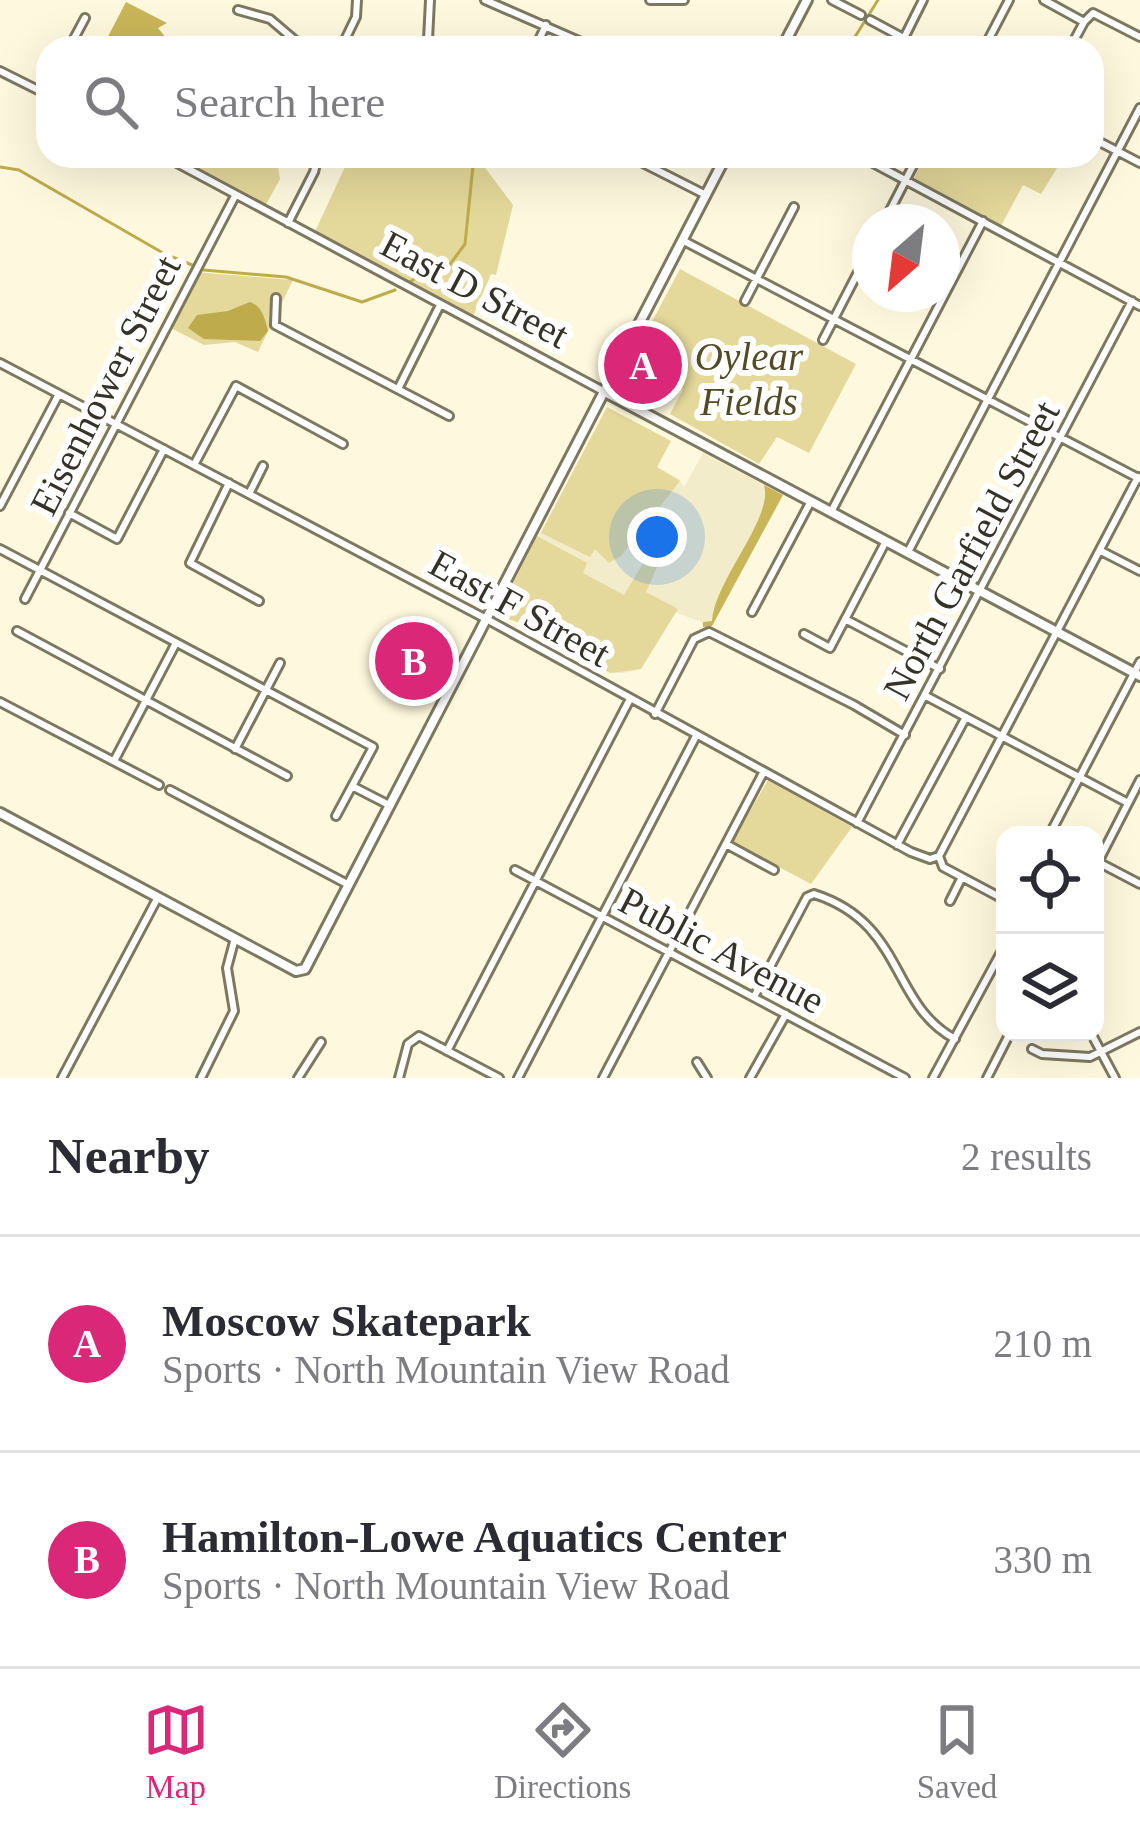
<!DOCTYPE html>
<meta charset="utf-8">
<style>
body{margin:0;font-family:"Times New Roman",serif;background:#f2f2f3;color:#2b2b33}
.controls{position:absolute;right:36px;bottom:36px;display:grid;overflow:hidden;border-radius:24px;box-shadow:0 12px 48px #0002}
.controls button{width:108px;height:108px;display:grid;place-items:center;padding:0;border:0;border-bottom:3px solid #e1e1e2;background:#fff;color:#2b2b33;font:60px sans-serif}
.compass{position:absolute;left:852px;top:204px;width:108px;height:108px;border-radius:50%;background:#fff;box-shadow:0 12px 48px #0002;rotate:208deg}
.you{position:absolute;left:657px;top:537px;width:42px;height:42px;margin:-30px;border:9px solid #fff;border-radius:50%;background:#1a73e8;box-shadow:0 0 0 18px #1a73e833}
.badge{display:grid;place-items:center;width:78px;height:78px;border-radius:50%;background:#db2777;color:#fff;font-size:39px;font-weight:700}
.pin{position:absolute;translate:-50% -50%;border:6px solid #fff;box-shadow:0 3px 12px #0006}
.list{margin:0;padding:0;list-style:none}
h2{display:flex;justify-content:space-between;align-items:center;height:156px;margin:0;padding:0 48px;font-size:51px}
h2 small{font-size:39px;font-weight:400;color:#7c7c81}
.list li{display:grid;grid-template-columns:78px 1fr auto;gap:36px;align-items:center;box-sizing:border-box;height:216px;padding:0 48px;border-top:3px solid #e1e1e2}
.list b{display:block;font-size:45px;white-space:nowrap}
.list p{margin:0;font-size:39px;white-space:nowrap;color:#7c7c81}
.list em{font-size:39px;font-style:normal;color:#7c7c81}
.icon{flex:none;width:66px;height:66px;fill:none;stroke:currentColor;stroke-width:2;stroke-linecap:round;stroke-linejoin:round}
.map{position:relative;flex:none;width:1140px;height:1078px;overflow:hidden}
.search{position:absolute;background:#fff;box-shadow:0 12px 48px #0002;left:36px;right:36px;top:36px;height:132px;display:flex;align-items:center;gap:30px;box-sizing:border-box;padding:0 42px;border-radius:36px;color:#7c7c81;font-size:45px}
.sheet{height:588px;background:#fff}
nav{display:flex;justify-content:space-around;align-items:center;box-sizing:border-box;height:168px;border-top:3px solid #e1e1e2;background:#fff;font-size:33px;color:#7c7c81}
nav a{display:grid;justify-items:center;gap:6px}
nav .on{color:#db2777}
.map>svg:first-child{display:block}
.built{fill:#f3ecca}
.green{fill:#e4d89a}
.forest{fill:#c9b658}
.water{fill:#beab4c}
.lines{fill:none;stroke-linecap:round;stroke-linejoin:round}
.stream{stroke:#beab4c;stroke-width:3}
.minor-casing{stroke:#7d7860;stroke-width:12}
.tertiary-casing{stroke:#7d7860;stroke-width:14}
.minor{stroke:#fff;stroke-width:6}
.tertiary{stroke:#fff;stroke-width:8}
.labels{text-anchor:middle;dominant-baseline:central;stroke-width:12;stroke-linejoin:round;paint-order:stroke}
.street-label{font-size:39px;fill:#353228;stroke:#fff}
.park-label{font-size:39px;font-style:italic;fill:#534b23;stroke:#fff}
</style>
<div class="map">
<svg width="1140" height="1078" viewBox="0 0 1140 1078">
<rect width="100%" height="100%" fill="#fef9de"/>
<path class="built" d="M593 433 679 479 684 487 703 453 783 495 712 626 703 627 702 622 674 612 641 669 624 673H610L520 623 497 615Z"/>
<path class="green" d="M195 156H285L278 167 280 179 263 210 188 169Z
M350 156H483L480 161 513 205 496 275 491 274 471 321 313 236Z
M924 156H1059L1063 158 1041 194 1023 185 1001 226 914 179Z
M680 269 856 364 809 453 777 437 759 464 670 414 683 389 652 372 653 368 642 383 626 371 642 348 639 346Z
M194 272 293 280 258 352 235 342 204 345 165 325Z
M607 407 671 441 657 467 680 481 621 556 609 563 595 549 590 557 541 533Z
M537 536 587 563 583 573 624 595 654 545 664 551 646 592 678 609 641 669 610 673 520 623 497 615Z
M768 780 852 827 811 884 732 842Z"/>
<path class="forest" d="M126 2 167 23 158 28 167 39 143 48H102Z
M764 485 783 495 712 626 703 627V622L712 621C715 579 774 518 764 485Z"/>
<path class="water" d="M250 302C262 306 265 319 268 331L260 341 204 339 188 328 197 315 228 311Z"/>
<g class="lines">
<path class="stream" d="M848 48 878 0
M0 167 19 170 163 253 204 270 286 277 362 302 395 290
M411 281 431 270 448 267 465 244 474 156"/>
<g class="minor-casing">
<path id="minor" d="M485 0 595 48
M650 0H684
M832 0 861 15
M1044 0 1084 22
M238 10 270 19 304 48
M870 20 922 48
M1084 22 1093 13 1140 37
M69 48 85 18
M341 48 356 17 357 0
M423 48 428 40 430 0
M535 48 546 25
M899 48 923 0
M984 48 1009 0
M1070 48 1084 22
M0 71 48 95
M1092 138 1140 163
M164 156 603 391
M629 156 706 195
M860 156 1140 306
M884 222 918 156
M288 223 314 172 318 156
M682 240 1140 479
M276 298 275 325 449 416
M745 301 794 207
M823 340 870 249
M0 363 492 622 911 852 930 859 939 856
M398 389 440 305
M194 465 236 386 343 444
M229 483 190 563 259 601
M249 494 263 466
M0 506 59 394
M831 512 983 221
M69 513 117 539 164 449
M0 549 373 747 336 816
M1101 551 1140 571
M908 552 1140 108
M25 599 235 196
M752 612 811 501
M845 619 940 669
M17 631 287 776
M804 634 830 648 886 541
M926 696 1128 803
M0 702 159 785
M655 714 694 639 709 632 854 705 905 735
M235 749 280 663
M114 761 176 643
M1140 780 1098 862 1140 884
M352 786 389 805
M170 790 349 885
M857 823 1132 301
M1052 830 1140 662
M726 844 774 870
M897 845 966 717
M939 856 1138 477
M939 856 943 867 1005 900
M515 870 905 1078
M950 901 962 877
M754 997 807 897 814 894C905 923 890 1004 955 1039
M1091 1033 1115 1078
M1032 1049 1042 1054 1090 1057 1140 1032
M447 1051 630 699
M697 1062 707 1078
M62 1078 158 897
M201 1078 234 1011 227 968 235 938
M298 1078 321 1042
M399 1078 408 1044 419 1036 499 1078
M518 1078 696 736
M603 1078 763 773
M750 1078 786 1014
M933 1078 1005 945
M987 1078 1010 1033"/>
</g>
<g class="tertiary-casing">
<path id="tertiary" d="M782 48 807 0
M603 391 1140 676
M0 813 296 971 305 969 726 156"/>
</g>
<use href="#minor" class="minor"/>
<use href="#tertiary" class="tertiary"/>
</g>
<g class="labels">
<g class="street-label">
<text transform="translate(475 289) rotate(28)">East D Street</text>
<text transform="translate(105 385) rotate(-63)">Eisenhower Street</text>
<text transform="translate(971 550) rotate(-62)">North Garfield Street</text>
<text transform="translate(520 608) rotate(29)">East F Street</text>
<text transform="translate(722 950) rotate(28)">Public Avenue</text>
</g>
<g class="park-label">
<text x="749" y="356">Oylear<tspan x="749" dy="45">Fields</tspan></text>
</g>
</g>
</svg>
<div class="controls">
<button><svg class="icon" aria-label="locate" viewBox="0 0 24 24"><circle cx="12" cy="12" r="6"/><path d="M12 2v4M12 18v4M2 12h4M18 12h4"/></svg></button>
<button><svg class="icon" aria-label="layers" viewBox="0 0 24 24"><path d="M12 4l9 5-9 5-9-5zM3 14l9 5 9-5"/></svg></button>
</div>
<svg class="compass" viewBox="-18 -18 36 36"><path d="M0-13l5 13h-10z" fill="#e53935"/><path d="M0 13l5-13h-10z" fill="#7c7c81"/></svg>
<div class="you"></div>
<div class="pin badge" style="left:643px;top:365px">A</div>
<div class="pin badge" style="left:414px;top:661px">B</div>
<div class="search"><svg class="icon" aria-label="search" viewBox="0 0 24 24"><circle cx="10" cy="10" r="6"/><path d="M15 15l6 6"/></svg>Search here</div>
</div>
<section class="sheet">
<h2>Nearby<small>2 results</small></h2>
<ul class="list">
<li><span class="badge">A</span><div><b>Moscow Skatepark</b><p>Sports · North Mountain View Road</p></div><em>210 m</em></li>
<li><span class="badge">B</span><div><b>Hamilton-Lowe Aquatics Center</b><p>Sports · North Mountain View Road</p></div><em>330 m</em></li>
</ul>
</section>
<nav>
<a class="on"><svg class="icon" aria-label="map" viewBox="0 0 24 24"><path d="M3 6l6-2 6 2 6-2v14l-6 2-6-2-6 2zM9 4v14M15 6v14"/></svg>Map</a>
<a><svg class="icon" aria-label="directions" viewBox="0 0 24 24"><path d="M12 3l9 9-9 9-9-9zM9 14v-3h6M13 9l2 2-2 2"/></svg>Directions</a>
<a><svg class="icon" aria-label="saved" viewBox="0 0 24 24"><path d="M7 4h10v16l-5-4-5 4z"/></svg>Saved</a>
</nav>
